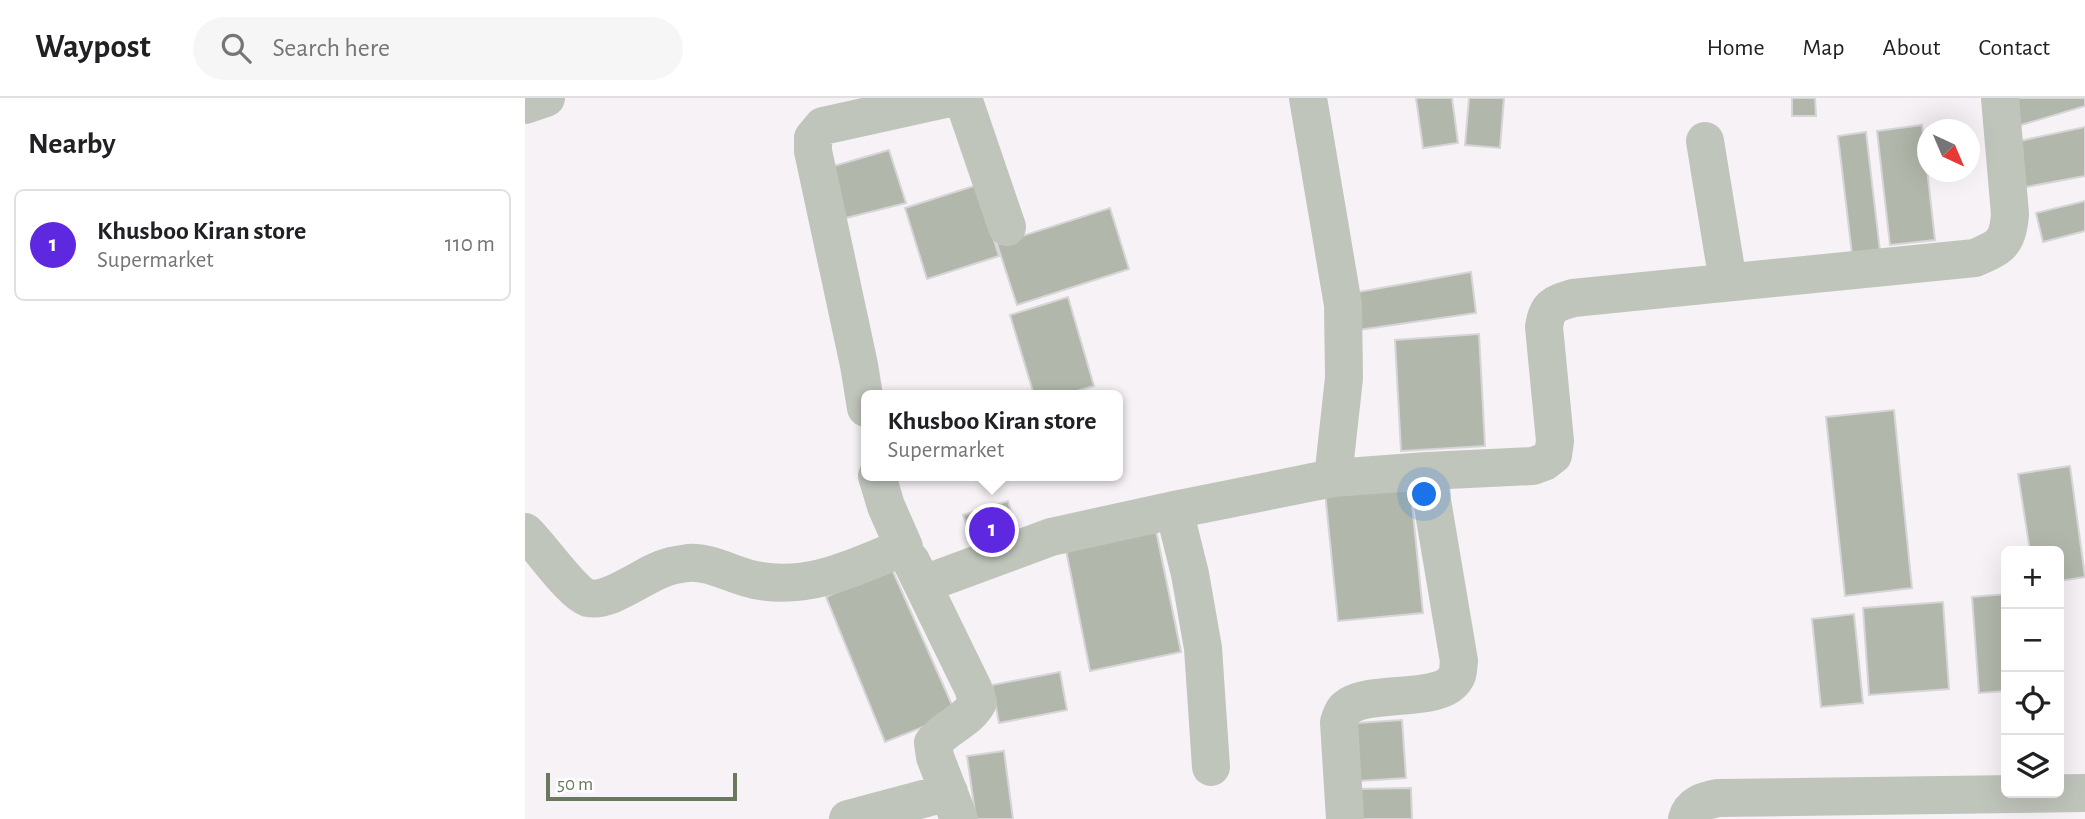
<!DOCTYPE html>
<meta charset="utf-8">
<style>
body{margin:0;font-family:"Alegreya Sans",sans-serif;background:#f6f6f6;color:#202124}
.controls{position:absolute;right:21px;bottom:21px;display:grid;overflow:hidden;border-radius:10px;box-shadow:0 7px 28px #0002}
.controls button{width:63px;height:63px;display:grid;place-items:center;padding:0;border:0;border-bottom:2px solid #e0e0e0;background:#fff;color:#202124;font:35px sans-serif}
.compass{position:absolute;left:1392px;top:21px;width:63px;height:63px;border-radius:50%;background:#fff;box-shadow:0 7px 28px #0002;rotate:136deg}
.scale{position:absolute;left:21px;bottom:18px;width:191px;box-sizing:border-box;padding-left:7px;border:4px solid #6a785d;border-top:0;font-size:19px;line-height:24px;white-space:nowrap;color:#6a785d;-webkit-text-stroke:5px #fff;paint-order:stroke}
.you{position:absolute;left:900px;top:397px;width:24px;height:24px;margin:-18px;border:5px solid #fff;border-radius:50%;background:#1a73e8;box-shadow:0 0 0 10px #1a73e833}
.badge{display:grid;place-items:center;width:46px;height:46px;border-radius:50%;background:#5d28e0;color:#fff;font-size:23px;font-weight:700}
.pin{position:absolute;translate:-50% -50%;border:4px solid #fff;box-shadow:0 2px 7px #0006}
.popup{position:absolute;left:336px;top:292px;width:262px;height:91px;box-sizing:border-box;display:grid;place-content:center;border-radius:10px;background:#fff;filter:drop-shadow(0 2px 5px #0005);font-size:23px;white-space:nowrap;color:#757577}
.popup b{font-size:26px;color:#202124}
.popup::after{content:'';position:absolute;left:50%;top:100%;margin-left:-14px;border:14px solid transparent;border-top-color:#fff}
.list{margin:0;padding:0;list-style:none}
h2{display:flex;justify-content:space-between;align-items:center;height:91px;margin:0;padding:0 28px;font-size:30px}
h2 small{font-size:23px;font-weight:400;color:#757577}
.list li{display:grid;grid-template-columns:46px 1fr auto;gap:21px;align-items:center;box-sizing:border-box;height:112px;margin:0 14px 14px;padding:0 14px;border:2px solid #e0e0e0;border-radius:10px}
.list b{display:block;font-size:26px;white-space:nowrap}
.list p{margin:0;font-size:23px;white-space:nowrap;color:#757577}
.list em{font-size:23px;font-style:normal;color:#757577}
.icon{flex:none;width:38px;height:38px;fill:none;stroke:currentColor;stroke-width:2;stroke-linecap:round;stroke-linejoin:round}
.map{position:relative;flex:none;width:1560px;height:721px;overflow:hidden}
header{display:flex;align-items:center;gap:42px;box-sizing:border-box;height:98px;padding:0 35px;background:#fff;border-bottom:2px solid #e0e0e0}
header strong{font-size:33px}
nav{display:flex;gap:38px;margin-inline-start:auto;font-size:24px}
.search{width:490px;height:63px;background:#f6f6f6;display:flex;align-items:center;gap:18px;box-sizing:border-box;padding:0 24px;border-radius:38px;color:#757577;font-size:26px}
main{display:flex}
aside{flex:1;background:#fff}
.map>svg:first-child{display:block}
.building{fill:#b1b7aa;stroke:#d7d5d7;stroke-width:2}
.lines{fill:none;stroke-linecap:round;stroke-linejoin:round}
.minor{stroke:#c0c5bc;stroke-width:38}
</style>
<header>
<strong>Waypost</strong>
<div class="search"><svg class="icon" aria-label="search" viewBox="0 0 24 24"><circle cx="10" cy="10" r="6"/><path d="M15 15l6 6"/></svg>Search here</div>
<nav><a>Home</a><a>Map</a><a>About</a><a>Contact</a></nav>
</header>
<main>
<aside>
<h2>Nearby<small></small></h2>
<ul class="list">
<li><span class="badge">1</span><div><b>Khusboo Kiran store</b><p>Supermarket</p></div><em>110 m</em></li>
</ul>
</aside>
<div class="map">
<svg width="1560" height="721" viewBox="0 0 1560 721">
<rect width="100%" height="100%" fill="#f6f2f6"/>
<path class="building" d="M891 0H927L933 45 898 50Z
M944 0H979L975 50 940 47Z
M1267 0H1290L1291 18H1267Z
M1493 0H1560V8L1489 29Z
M1397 27 1410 142 1365 147 1352 33Z
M1560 29V78L1501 89 1485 45Z
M1341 34 1355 153 1327 156 1313 38Z
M364 52 381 105 313 122 302 70Z
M452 87 474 158 402 181 380 110Z
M1560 103V133L1518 144 1511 115Z
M585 110 604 171 492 207 472 146Z
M946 174 951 215 833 232V194Z
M543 199 569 288 537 297H509L485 217Z
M954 236 960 348 876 353 870 242Z
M1369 312 1387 490 1320 498 1301 319Z
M1545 368 1560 479 1534 483V453H1505L1493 376Z
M884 376 898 515 813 523 799 384Z
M483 403 496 446 451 460 438 417Z
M628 418 656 554 565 573 538 437Z
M366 469 431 616 360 644 301 499Z
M1481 496V593L1454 595 1447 499Z
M1418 504 1424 591 1344 597 1338 510Z
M1329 516 1338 605 1296 609 1287 521Z
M535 574 542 612 474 625 467 587Z
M877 622 881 680 834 683 831 625Z
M479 653 488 721H451L442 658Z
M886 690 887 721H830V691Z"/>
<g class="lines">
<path class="minor" d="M438 0 482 129
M783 0 818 207 819 280 808 380
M0 7 21 0
M1180 43 1203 184
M341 310 334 267 288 53V40L298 28 425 0
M649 412 665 476 678 550 686 669
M0 434C15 448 47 495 63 500 84 505 117 478 137 471 144 468 155 466 163 465 185 463 209 478 230 482 285 493 330 469 379 449L361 408 352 378
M386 463 448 590 453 604C444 622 421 629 408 645L410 659 434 721
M399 486 526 439 649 412 808 380 902 373 1008 368 1019 364 1028 357 1030 343 1019 229C1022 208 1028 206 1048 200L1450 160C1475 149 1483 146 1485 116L1475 0
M323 721 424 694
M820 721 814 624C816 619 817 613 821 610 844 590 917 607 931 579 934 575 933 568 934 563L902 373
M1162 721C1166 706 1178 703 1193 700L1560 695"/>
</g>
</svg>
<div class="controls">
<button>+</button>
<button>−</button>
<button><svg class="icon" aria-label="locate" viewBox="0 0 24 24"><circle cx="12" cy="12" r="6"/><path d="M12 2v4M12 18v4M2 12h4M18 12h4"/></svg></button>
<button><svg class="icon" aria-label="layers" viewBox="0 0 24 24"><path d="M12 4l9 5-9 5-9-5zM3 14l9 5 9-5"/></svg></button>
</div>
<svg class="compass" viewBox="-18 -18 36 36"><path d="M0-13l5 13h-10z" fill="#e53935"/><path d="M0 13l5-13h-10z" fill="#757577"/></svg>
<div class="scale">50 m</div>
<div class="you"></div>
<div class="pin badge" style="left:467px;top:432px">1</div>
<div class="popup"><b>Khusboo Kiran store</b>Supermarket</div>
</div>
</main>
